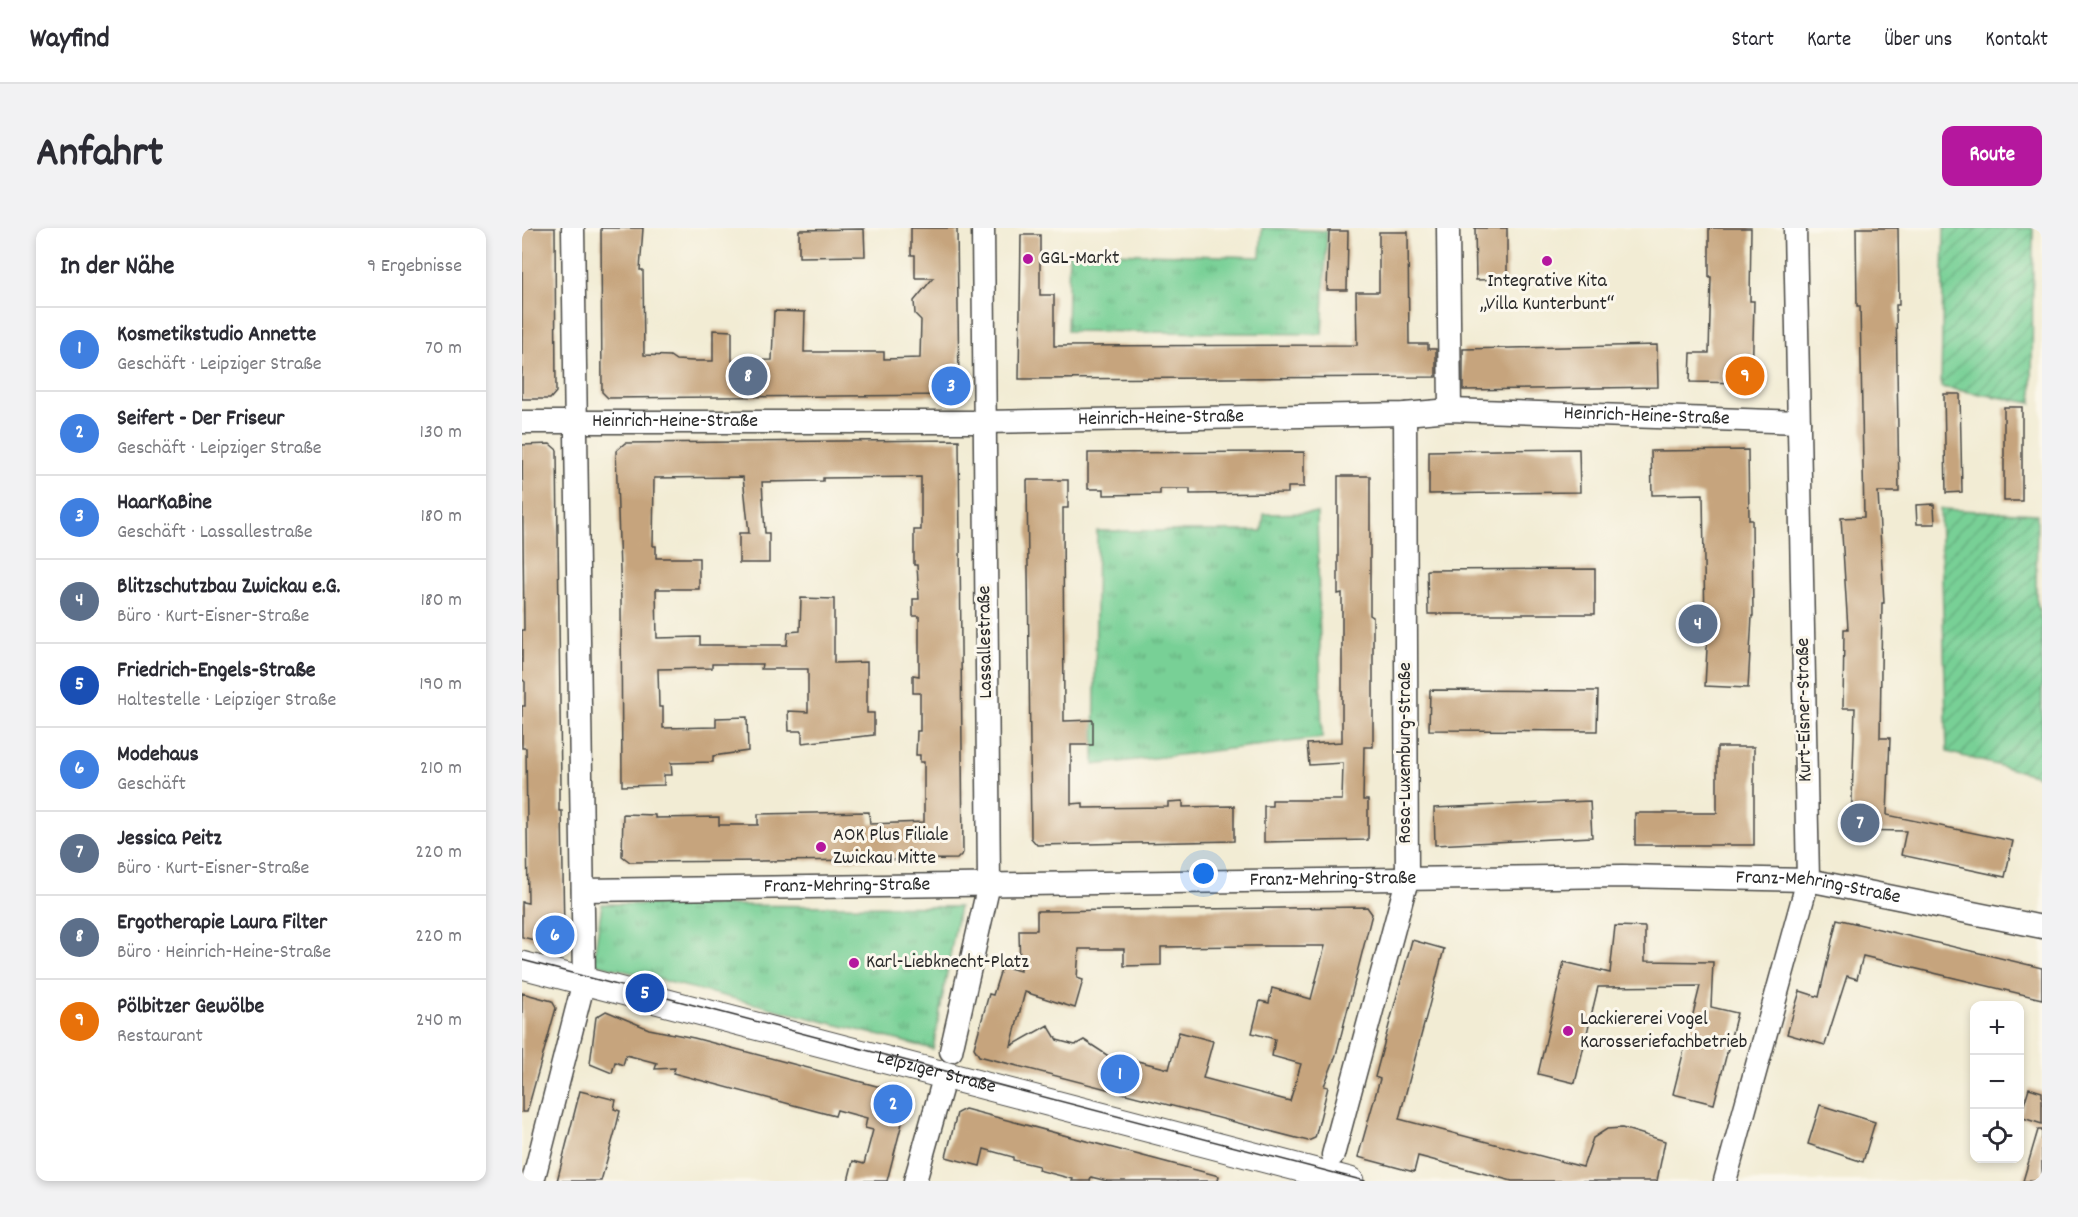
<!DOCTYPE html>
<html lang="de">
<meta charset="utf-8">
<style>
body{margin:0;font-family:Dekko,sans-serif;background:#f2f2f3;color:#2b2b33}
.controls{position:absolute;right:18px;bottom:18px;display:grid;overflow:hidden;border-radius:12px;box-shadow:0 3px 9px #0003}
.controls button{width:54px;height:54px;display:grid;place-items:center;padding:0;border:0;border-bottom:2px solid #e1e1e2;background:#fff;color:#2b2b33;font:30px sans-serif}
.you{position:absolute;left:682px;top:646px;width:21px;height:21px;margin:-15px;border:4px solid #fff;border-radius:50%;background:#1a73e8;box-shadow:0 0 0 9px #1a73e833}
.badge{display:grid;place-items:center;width:39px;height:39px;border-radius:50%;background:#b5179e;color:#fff;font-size:20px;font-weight:700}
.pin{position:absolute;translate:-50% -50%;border:3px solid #fff;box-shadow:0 2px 6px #0006}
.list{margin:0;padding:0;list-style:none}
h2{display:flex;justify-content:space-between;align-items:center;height:78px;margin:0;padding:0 24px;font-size:26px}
h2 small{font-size:20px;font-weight:400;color:#7c7c81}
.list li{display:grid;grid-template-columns:39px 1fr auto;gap:18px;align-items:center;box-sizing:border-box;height:84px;padding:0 24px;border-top:2px solid #e1e1e2}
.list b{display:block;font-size:22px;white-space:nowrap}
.list p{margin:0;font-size:20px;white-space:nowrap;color:#7c7c81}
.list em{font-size:20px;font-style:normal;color:#7c7c81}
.icon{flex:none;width:33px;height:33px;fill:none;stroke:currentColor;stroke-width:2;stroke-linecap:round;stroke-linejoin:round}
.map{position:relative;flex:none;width:1520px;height:953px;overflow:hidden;border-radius:12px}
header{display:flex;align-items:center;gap:36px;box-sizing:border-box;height:84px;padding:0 30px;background:#fff;border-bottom:2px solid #e1e1e2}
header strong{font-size:28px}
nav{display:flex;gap:33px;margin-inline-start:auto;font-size:21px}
.intro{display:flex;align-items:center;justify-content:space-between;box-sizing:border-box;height:144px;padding:0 36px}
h1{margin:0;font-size:42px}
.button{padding:15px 27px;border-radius:12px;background:#b5179e;color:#fff;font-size:21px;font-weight:700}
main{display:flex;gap:36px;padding:0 36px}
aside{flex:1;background:#fff;border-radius:12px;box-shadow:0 3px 9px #0003}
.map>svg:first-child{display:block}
.park{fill:url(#park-tufts);stroke:#527e60;stroke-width:1.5}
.garden{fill:url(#garden-furrows);stroke:#527e60;stroke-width:1.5}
.building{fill:#c6a47d;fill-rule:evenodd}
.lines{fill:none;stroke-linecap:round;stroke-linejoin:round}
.minor-casing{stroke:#494844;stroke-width:25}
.tertiary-casing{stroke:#494844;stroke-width:29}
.minor{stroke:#fff;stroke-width:22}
.tertiary{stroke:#fff;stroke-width:27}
.tram{stroke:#2b2b2b;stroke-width:1.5}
.poi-dot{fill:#b5179e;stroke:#fbf7ec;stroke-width:2}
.labels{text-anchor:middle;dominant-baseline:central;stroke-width:6;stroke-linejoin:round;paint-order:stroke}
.poi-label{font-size:20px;fill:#2b2b2b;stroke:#fbf7ec;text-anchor:start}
.street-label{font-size:20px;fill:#2b2b2b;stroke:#fbf7ec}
</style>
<header>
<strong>Wayfind</strong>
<nav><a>Start</a><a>Karte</a><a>Über uns</a><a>Kontakt</a></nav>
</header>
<div class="intro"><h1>Anfahrt</h1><a class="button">Route</a></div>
<main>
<aside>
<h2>In der Nähe<small>9 Ergebnisse</small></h2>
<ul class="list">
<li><span class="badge" style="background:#3f7fe0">1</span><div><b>Kosmetikstudio Annette</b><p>Geschäft · Leipziger Straße</p></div><em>70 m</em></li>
<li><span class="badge" style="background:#3f7fe0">2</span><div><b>Seifert - Der Friseur</b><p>Geschäft · Leipziger Straße</p></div><em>130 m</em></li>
<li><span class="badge" style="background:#3f7fe0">3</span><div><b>HaarKaBine</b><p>Geschäft · Lassallestraße</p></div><em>180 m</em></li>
<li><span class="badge" style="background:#5c6f8a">4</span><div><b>Blitzschutzbau Zwickau e.G.</b><p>Büro · Kurt-Eisner-Straße</p></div><em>180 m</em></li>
<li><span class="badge" style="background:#1a4fb4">5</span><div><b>Friedrich-Engels-Straße</b><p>Haltestelle · Leipziger Straße</p></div><em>190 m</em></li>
<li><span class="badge" style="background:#3f7fe0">6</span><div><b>Modehaus</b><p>Geschäft</p></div><em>210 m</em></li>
<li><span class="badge" style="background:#5c6f8a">7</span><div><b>Jessica Peitz</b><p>Büro · Kurt-Eisner-Straße</p></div><em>220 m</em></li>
<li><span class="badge" style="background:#5c6f8a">8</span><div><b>Ergotherapie Laura Filter</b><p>Büro · Heinrich-Heine-Straße</p></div><em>220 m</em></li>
<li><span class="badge" style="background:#e8710a">9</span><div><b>Pölbitzer Gewölbe</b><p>Restaurant</p></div><em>240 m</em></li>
</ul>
</aside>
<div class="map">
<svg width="1520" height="953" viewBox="0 0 1520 953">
<defs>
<pattern id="park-tufts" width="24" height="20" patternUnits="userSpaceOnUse" patternTransform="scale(1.5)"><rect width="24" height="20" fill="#78d096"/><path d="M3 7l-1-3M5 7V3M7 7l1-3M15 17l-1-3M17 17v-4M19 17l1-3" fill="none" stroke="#63a97b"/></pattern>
<pattern id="garden-furrows" width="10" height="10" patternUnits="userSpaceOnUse" patternTransform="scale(1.5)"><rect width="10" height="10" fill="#78d096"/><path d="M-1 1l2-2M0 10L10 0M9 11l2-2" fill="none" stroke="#63a97b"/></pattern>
</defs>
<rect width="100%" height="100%" fill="#fbf7ec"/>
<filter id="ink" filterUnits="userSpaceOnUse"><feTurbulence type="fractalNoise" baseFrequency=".0167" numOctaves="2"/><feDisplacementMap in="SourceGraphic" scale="12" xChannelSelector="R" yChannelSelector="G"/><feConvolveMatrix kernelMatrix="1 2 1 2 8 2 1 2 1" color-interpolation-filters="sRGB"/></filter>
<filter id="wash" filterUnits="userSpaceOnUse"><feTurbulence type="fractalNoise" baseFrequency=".008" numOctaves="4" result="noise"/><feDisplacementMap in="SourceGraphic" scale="24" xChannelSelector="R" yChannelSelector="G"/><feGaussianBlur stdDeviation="1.35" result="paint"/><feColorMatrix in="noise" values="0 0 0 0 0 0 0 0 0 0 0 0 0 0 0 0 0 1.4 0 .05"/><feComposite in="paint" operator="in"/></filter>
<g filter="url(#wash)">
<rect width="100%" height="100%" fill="#f2ecd4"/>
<path class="park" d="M740 0 805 3 800 106 545 103 547 24 738 29Z
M795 285 800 510 572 537 575 303H740L742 286Z
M80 676 437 679 411 821 71 735Z"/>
<path class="garden" d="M1422 0H1511L1510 175 1419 159Z
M1418 281 1515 286 1514 369 1520 396V549L1425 524Z"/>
<g id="blocks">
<path class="building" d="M0 0H33L34 164 28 171H0Z
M79 0H121L118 42H121L122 127 148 128 154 132 171 133H191V102L210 103V133L250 132 252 83 283 84 282 124H362V131L398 130 399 92 393 86 392 73 411 50H393V27H389V0H435L437 160 431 167 86 170 80 164Z
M953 0H985V51L954 52Z
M1187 0H1229L1228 73H1232L1230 155 1168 154 1169 125H1187L1189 49H1187Z
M1334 0H1376L1377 77H1374L1377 264H1356L1362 375H1360L1358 510H1368L1365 587 1491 613 1483 649 1379 627 1384 603 1329 602 1333 480H1321L1322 401H1326L1319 290 1342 289 1338 78H1335Z
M342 1 343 28 277 29V2Z
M807 3H826L825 62H805Z
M857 4H886L887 116H906V121H914V149L497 151 499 7H518V67H532V118L835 117 834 64H857Z
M1135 117 1136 159 941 162V121Z
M1422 166H1438L1440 264 1424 265Z
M1482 179H1500V273H1482Z
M437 212 441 625 435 631 362 632 108 634 100 628 101 586 133 587V590L197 589V597H236V586L347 584 348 596 402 594V534H398V527H394L395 503H398V465H391V447L397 448V388H391V371H397L395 337H392V302H399V249L301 250V253L240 254 243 305H247V335H217V305H227L221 249 132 250 131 318H134V330H177V361H134L135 410 178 409V417H265L266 404 278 403 279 370 312 371V435L345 434V485H352V507L280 515V503H267L266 483 286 484V441H239L240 436H190V440L136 441 137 479H141V500L194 499V490L225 489 226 523 191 528V534L149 535 150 547H142V557L100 558 99 373 94 223 103 215Z
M28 216 35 222 39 560H37V583H40L42 707 33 717 0 709V674L6 675 4 520H0V478H3V454L0 451V402H2L0 217Z
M1057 221 1058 264 907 266V223Z
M1226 222 1227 292H1230L1231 388H1230L1226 460 1183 458 1186 402H1183L1181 266 1130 267 1129 223Z
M782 224V259H766V265L668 266V261H638V266L582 267V261H566V225Z
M816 248H848V387L851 389V519H842L841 572H846V612L742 614V578H750V572H820L821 535 787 537 785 516 820 514V365L816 366Z
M505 252H546V280H541L542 493 571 492V517H549V576L561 575V580L646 579V574L661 573V579L712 578V613L515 617 509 610Z
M1412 276 1413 296H1395L1394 277Z
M1073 341V386H906L905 342Z
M908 462 1076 463 1075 503 907 502Z
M1195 519H1232V617H1113V585H1195Z
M1068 573 1070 609 913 617 912 580Z
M845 679 850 686 814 827 802 858 806 859 793 910 786 913 457 828 452 820 467 766 471 767 480 738 498 743 497 702H515V683ZM733 718H803L789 771 750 760 747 775 738 773 730 805 753 811 750 828 779 836 768 873 681 850 691 813 657 804 647 841 592 827 591 831 562 812 553 817 535 812 526 797 489 818 503 764 553 780 561 752 555 750 557 721H602V738L639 737V719Z
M1315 691 1520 740V771L1341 728 1335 751 1325 748 1303 817 1265 806 1278 763 1297 769Z
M1093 698 1123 699V733L1191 734 1189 779 1215 785 1192 876 1151 866 1178 758 1076 759 1053 855 1016 846 1042 734 1088 745Z
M890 712 922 721 877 891 1061 939 1071 910 1085 901 1100 900 1143 913 1135 953H990L896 928 892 944 836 929 858 851 853 849Z
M0 765 30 773 34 780 5 884H0Z
M84 783 127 801 172 810 381 865 386 872 365 953H326L331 933 342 936 351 902 343 900 345 890 315 882 313 888 151 845 153 840 133 841 135 835 104 827 101 837 93 834 90 845 68 836 74 789Z
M1507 860 1520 864V896L1498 889Z
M58 863 94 872 92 881 98 883 94 900 79 953H35Z
M1298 877 1353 894 1341 934 1286 916Z
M443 881 697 948 696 953H585L569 949 568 953H550L551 951 516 942 517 938 491 932V929L462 921 458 938 424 929 435 885Z
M1516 902H1520V953H1501Z"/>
</g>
</g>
<g filter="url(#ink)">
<use href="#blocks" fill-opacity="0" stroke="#494844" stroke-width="1.5"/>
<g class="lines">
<g class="minor-casing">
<g id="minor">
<path d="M926 0 928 182"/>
<path id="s1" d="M0 194H462L883 186 928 182 1277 194"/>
<path id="s2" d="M61 662 1100 648 1286 652 1520 699"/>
<path d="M429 823 467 656 461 0"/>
<path d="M811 927 885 652 883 186"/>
<path d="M11 953 62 753 51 0"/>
<path d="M393 953 423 847"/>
<path d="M1203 953 1286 652 1273 0"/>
</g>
</g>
<g class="tertiary-casing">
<g id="tertiary">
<path id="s3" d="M0 737 828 953"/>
</g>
</g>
<use href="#minor" class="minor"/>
<use href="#tertiary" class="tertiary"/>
<path class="tram" d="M0 732 843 953"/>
</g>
</g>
<g class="poi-dot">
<circle cx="506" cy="31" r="6"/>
<circle cx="1025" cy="33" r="6"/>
<circle cx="299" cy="619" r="6"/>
<circle cx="332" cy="735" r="6"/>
<circle cx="1046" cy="803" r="6"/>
</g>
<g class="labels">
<g class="poi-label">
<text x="518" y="31">GGL-Markt</text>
<text x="1025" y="54" text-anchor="middle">Integrative Kita<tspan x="1025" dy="23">„Villa Kunterbunt“</tspan></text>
<text x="311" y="608">AOK Plus Filiale<tspan x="311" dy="23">Zwickau Mitte</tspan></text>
<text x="344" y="735">Karl-Liebknecht-Platz</text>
<text x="1058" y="792">Lackiererei Vogel<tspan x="1058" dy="23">Karosseriefachbetrieb</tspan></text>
</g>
<g class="street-label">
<text stroke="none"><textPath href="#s1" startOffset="1125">Heinrich-Heine-Straße</textPath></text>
<text stroke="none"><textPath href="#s1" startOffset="639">Heinrich-Heine-Straße</textPath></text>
<text stroke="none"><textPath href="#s1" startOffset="153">Heinrich-Heine-Straße</textPath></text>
<text transform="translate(464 414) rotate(-91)">Lassallestraße</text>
<text transform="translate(1283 482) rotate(-91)">Kurt-Eisner-Straße</text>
<text transform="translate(884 525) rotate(-90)">Rosa-Luxemburg-Straße</text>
<text stroke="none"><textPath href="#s2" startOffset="750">Franz-Mehring-Straße</textPath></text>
<text stroke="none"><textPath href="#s2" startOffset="264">Franz-Mehring-Straße</textPath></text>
<text stroke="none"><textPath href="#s2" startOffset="1236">Franz-Mehring-Straße</textPath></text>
<text stroke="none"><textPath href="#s3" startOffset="428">Leipziger Straße</textPath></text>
</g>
</g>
</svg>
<div class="controls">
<button>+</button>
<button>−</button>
<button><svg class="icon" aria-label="locate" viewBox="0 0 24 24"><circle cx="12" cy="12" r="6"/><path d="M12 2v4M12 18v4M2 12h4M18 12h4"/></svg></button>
</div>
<div class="you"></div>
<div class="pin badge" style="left:598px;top:846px;background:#3f7fe0">1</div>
<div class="pin badge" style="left:371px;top:876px;background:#3f7fe0">2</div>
<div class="pin badge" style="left:429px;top:158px;background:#3f7fe0">3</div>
<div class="pin badge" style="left:1176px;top:396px;background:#5c6f8a">4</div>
<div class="pin badge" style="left:123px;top:765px;background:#1a4fb4">5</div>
<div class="pin badge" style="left:33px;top:707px;background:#3f7fe0">6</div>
<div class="pin badge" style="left:1338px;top:595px;background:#5c6f8a">7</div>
<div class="pin badge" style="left:226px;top:148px;background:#5c6f8a">8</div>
<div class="pin badge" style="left:1223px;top:148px;background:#e8710a">9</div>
</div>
</main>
